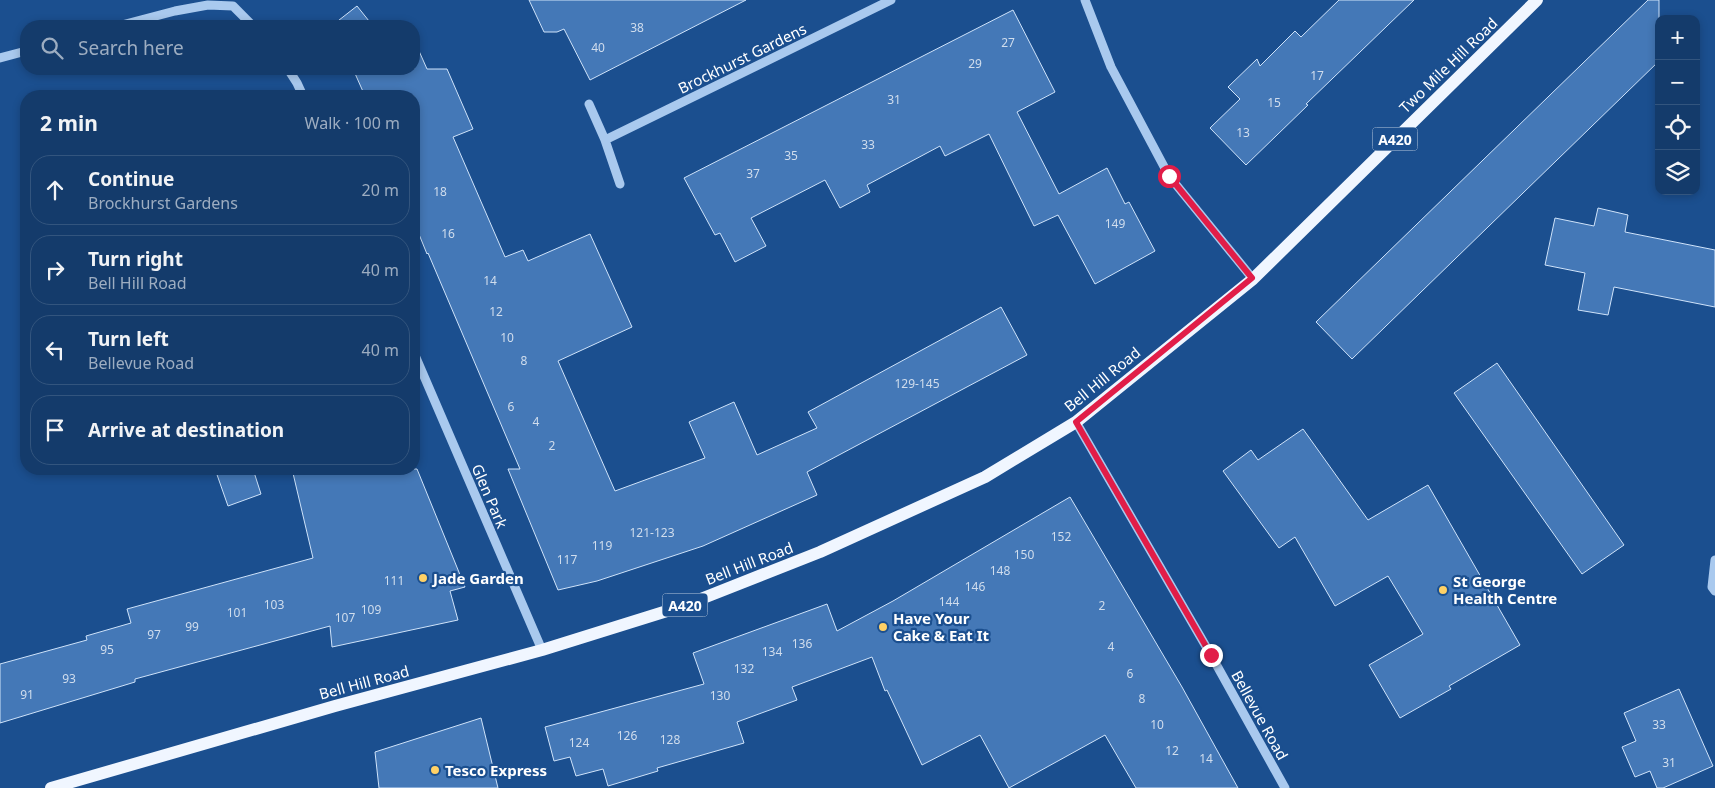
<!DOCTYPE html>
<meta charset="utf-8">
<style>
body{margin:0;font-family:"Noto Sans",sans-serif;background:#214673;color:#f1f3f6}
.controls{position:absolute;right:15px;top:15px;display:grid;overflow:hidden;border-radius:10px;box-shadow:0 2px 8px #0003}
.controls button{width:45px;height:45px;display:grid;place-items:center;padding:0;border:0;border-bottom:1px solid #33557e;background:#143b6b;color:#f1f3f6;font:25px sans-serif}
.stop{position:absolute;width:15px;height:15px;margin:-11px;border:4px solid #e11d48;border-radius:50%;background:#fff}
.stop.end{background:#e11d48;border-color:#fff;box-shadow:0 1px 5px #0008}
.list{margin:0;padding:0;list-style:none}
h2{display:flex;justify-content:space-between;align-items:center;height:65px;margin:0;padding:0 20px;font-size:21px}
h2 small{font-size:16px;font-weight:400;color:#9dadc1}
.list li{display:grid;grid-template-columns:32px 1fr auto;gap:15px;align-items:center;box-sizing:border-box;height:70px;margin:0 10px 10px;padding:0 10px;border:1px solid #33557e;border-radius:20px}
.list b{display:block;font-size:19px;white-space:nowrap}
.list p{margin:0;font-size:16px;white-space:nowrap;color:#9dadc1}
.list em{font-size:16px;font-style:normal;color:#9dadc1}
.icon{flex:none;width:28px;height:28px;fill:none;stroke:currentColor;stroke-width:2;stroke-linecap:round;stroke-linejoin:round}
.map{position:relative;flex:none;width:1715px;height:788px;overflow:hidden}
.search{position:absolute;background:#143b6b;box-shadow:0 2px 8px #0003;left:20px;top:20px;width:400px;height:55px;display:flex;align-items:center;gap:12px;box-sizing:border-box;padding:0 18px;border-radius:20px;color:#9dadc1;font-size:19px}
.panel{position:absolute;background:#143b6b;box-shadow:0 2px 8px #0003;left:20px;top:90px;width:400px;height:385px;border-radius:20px}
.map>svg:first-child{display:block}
.building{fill:#4478b7;stroke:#cfe3fa}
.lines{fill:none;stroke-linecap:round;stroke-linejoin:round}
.minor{stroke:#a9c9ee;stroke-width:9}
.major{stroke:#f0f6ff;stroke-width:12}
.route{stroke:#e11d48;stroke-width:6}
.poi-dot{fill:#ffd166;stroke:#1b4f8f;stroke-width:2}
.labels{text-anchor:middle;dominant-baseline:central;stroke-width:4.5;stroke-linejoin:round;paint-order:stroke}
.number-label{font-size:12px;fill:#d0dded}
.shield{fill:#1b4f8f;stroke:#bbcadd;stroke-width:1}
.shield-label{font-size:14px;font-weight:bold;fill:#fff}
.street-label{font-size:15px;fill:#fff;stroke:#1b4f8f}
.poi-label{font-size:15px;font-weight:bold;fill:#fff;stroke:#1b4f8f;text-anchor:start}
</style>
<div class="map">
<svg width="1715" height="788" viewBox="0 0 1715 788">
<rect width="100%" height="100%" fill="#1b4f8f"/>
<path class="building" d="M529 0H746L590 80 564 29 557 32H544Z
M1339 0H1414L1306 104 1308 105 1246 165 1210 128 1240 99 1228 87 1257 59 1260 66 1295 31 1301 37Z
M1648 0H1659V61L1352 359 1316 322Z
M357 6 373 26H335L334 24Z
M1013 10 1055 92 1017 112 1059 194 1107 168 1125 204 1129 202 1155 251 1095 284 1058 215 1034 226 989 134 945 156 940 146 867 185 870 192 840 208 825 180 751 218 766 246 735 262 720 233 715 235 684 178Z
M419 51 427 69H447L473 129 453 137 505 257 523 250 528 261 590 234 632 327 558 361 615 491 705 458 689 422 734 402 757 455 817 428 808 412 1001 307 1027 355 807 472 817 495 703 546 597 581 558 590 508 469H520L428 253 427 254 414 222V96H365L353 69H414V53Z
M1598 208 1628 215 1625 232 1715 250V307L1614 287 1608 315 1578 310 1585 273 1545 265 1555 218 1594 226Z
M1497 363 1624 545 1582 574 1454 393Z
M1303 429 1368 520 1428 485 1520 645 1449 686 1451 689 1400 718 1369 665 1423 634 1388 576 1335 606 1295 537 1279 548 1223 471 1251 450 1258 460Z
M215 469H253L261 494 228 506Z
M292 469H417L465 587 450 591 458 620 332 647 330 626 135 679V682L0 723V664L87 640 86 636 131 623 127 609 313 558Z
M1070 497 1182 687 1238 788H1136L1105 735 1009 788 980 735 922 765 887 690 885 691 872 657 792 687 797 700 737 722 744 743 657 768 658 771 608 786 603 769 576 776 570 757 554 761 545 727 704 684 693 653 827 604 837 631 893 601Z
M1679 689 1713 766 1663 788H1657L1650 771 1635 777 1622 747 1636 741 1624 713Z
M481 718 498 788H379L375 752Z"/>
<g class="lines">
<path class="minor" d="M1085 0 1111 67 1169 176 1253 279
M233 6 253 26
M118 26 175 11 208 5 233 6
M0 58 26 51
M288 69 297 83 303 96
M589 104 605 140 620 184
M605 140 891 0
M414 353 542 650
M1076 422 1211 655 1285 788
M1715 560 1712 587 1715 591"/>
<path class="major" d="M51 788 335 706 542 650 683 606 820 552 985 477 1076 422 1253 279 1537 0"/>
</g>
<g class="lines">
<path class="route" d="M1169 176 1252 278 1076 422 1211 655"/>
</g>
<g class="poi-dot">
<circle cx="423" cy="578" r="5"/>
<circle cx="1443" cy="590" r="5"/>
<circle cx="883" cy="627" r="5"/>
<circle cx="435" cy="770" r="5"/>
</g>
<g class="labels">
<g class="number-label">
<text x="637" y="27">38</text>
<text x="1008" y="42">27</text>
<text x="598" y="47">40</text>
<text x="975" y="63">29</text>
<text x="1317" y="75">17</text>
<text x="894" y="99">31</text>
<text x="1274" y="102">15</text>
<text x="1243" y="132">13</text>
<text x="868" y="144">33</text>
<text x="791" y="155">35</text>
<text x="753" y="173">37</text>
<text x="440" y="191">18</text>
<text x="1115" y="223">149</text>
<text x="448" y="233">16</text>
<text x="490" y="280">14</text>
<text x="496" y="311">12</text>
<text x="507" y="337">10</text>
<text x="524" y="360">8</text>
<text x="917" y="383">129-145</text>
<text x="511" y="406">6</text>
<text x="536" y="421">4</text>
<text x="552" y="445">2</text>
<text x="652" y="532">121-123</text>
<text x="1061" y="536">152</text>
<text x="602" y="545">119</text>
<text x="1024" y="554">150</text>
<text x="567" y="559">117</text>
<text x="1000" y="570">148</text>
<text x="394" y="580">111</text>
<text x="975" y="586">146</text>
<text x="949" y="601">144</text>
<text x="274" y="604">103</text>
<text x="1102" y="605">2</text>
<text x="371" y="609">109</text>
<text x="237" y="612">101</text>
<text x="345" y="617">107</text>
<text x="192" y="626">99</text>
<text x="154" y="634">97</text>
<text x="802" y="643">136</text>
<text x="1111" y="646">4</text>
<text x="107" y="649">95</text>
<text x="772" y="651">134</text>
<text x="744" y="668">132</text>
<text x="1130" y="673">6</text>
<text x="69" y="678">93</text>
<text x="27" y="694">91</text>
<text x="720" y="695">130</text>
<text x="1142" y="698">8</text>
<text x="1157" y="724">10</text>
<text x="1659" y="724">33</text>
<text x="627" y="735">126</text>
<text x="670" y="739">128</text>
<text x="579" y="742">124</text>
<text x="1172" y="750">12</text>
<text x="1206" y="758">14</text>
<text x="1669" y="762">31</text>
</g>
<g class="shield">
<rect x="1372.5" y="127.5" width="45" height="23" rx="4"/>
<rect x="662.5" y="593.5" width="45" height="23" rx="4"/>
</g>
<g class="shield-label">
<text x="1395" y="139">A420</text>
<text x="685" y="605">A420</text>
</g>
<g class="street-label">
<text transform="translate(742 58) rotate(-26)">Brockhurst Gardens</text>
<text transform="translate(1448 65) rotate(-44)">Two Mile Hill Road</text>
<text transform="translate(1102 379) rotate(-39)">Bell Hill Road</text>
<text transform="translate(490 496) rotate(67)">Glen Park</text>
<text transform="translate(749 563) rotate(-21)">Bell Hill Road</text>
<text transform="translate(364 682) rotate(-15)">Bell Hill Road</text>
<text transform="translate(1260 715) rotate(61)">Bellevue Road</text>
</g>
<g class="poi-label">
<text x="433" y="578">Jade Garden</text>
<text x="1453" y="581">St George<tspan x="1453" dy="17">Health Centre</tspan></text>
<text x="893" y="618">Have Your<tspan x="893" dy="17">Cake &amp; Eat It</tspan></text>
<text x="445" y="770">Tesco Express</text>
</g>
</g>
</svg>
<div class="controls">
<button>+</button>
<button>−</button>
<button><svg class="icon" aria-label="locate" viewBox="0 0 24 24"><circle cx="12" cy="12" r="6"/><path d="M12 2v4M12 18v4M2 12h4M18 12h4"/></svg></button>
<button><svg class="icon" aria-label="layers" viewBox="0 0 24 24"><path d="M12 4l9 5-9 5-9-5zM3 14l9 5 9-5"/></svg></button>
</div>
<div class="stop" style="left:1169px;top:176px"></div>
<div class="stop end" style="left:1211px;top:655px"></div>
<div class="search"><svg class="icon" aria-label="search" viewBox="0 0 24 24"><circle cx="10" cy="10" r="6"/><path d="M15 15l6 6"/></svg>Search here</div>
<section class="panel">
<h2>2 min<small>Walk · 100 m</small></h2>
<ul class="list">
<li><svg class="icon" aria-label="ahead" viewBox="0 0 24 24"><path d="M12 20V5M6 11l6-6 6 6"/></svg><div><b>Continue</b><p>Brockhurst Gardens</p></div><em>20 m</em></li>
<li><svg class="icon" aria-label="right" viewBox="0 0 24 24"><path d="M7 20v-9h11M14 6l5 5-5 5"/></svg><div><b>Turn right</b><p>Bell Hill Road</p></div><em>40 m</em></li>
<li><svg class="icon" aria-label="left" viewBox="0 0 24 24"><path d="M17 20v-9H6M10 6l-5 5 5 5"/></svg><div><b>Turn left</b><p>Bellevue Road</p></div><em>40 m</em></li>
<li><svg class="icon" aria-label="arrive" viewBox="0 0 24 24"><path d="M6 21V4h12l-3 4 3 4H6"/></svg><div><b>Arrive at destination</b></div></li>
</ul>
</section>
</div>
